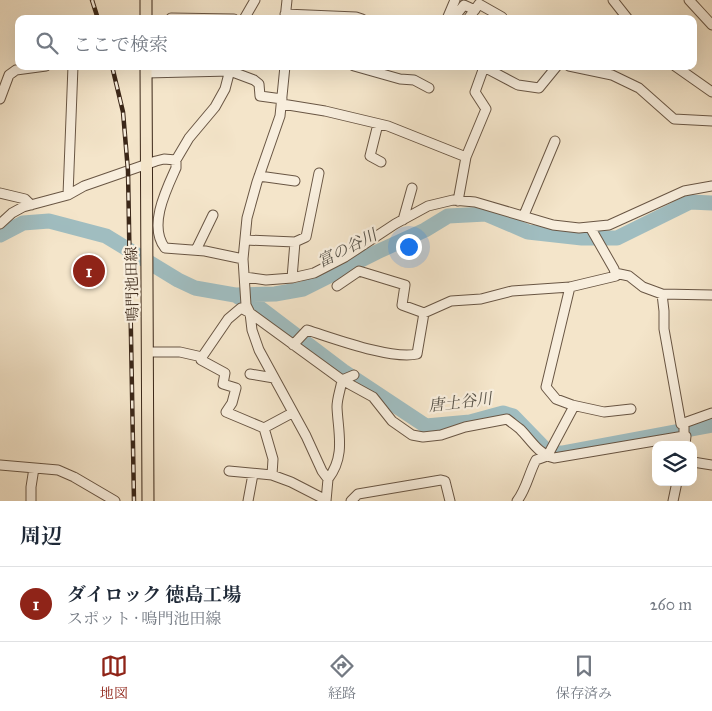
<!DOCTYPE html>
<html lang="ja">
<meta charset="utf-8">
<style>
body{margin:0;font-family:"IM FELL Great Primer","Noto Serif JP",serif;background:#f6f6f7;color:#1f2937}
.controls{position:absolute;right:15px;bottom:15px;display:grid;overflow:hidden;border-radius:10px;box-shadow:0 5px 20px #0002}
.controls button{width:45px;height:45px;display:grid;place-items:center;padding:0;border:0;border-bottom:1px solid #e0e1e3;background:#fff;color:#1f2937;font:25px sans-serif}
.you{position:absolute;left:408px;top:246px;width:18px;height:18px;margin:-12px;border:4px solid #fff;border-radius:50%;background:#1a73e8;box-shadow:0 0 0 8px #1a73e833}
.badge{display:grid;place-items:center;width:32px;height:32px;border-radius:50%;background:#8f2418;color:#fff;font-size:16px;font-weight:700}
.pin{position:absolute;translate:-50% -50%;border:2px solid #fff;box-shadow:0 1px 5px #0006}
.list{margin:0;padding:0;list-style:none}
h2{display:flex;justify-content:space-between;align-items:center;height:65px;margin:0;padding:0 20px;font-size:21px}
h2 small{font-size:16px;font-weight:400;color:#747a83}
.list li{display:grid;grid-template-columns:32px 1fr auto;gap:15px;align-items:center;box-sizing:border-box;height:75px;padding:0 20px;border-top:1px solid #e0e1e3}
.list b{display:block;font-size:19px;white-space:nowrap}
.list p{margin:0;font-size:16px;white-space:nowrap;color:#747a83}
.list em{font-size:16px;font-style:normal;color:#747a83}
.icon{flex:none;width:28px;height:28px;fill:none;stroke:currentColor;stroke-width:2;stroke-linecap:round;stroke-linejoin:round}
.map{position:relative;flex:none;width:712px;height:501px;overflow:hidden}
.search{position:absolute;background:#fff;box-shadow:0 5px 20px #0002;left:15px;right:15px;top:15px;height:55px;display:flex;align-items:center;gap:12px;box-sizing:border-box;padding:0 18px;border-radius:10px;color:#747a83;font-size:19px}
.sheet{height:140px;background:#fff}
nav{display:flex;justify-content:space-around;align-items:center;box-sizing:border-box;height:70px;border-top:1px solid #e0e1e3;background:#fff;font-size:14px;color:#747a83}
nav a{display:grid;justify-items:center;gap:2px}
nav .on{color:#8f2418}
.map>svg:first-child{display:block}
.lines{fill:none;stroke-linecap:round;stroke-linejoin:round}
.river{stroke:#a0bdc0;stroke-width:15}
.minor-casing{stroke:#695644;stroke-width:11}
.major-casing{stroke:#3b2718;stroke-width:13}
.minor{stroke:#f8eedd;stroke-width:9}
.major{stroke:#f4e5ca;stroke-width:11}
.rail-casing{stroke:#3b2718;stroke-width:4.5}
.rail{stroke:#f8eedd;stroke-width:2.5;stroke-dasharray:8;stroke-linecap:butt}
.labels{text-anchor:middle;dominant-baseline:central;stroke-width:4.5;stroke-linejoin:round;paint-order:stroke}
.street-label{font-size:15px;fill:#3b2718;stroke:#f8eedd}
.water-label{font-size:16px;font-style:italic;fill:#59544a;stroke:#f8eedd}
</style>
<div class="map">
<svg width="712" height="501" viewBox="0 0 712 501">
<rect width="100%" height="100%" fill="#f4e5ca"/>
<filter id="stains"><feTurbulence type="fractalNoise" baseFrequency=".004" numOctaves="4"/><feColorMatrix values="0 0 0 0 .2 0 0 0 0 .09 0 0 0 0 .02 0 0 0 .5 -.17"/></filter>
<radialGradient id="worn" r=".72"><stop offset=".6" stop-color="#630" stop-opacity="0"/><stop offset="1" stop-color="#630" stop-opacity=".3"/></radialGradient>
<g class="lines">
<path class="river" d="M0 235 23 223 49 221 106 236 178 280 195 288 235 295 275 294 303 289 377 252 425 230 448 216 486 214 528 232 582 238H617L690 202 712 203
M238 297 256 305 343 371 426 426 470 422 503 413 513 416 547 451 553 453H562L712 425"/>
<g class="minor-casing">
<path id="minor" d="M613 0 628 19
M689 0 712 25
M285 14 356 17 362 19
M171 18 234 19
M244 19 255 0
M285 19 287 0
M447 19 455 0
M453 19 464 5 475 10
M468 19 479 4 502 17V19
M285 66 280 116 257 182 247 218 243 259 246 305 250 313 252 330 259 350 306 436 322 471 328 479 326 501
M354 66 400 79 414 80 429 88
M482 66 518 85 539 88 557 66
M569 66 612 75 639 88 674 119 712 121
M675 66 712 92
M146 73 230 71 254 80 259 84 260 96 282 99
M0 99 9 75 16 70 46 66
M282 104 325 111 388 126 466 157
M378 124 370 156 381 162
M176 160V168C166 190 148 226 165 248L205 251 243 259
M259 176 295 181
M0 193 25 199 31 205
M68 195 73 66
M458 201 466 157 486 109 475 92 484 67
M524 215 555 141
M403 220 412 188
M0 224 12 213 23 207 68 195 84 186 156 161 164 159 176 160 189 138 215 107 225 89 231 66
M245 240 295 242 306 237 319 173
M196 250 213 215
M615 273 629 276 643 287 662 294 664 311V329L681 424 684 423V436H686L685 445
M245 277 266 280 292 278 314 273 345 257 395 224 428 206 453 200 475 202 553 225 579 228 609 225 684 191 712 186
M292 278 295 242
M337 286 359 271 405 285 402 305 424 313
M662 294 712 295
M293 345 307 330C333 338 391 360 417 354L424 313 451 301 481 299 512 291 570 287 616 276 614 269 590 227
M148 352H180L202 357 228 319 241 308 250 313 342 380 373 397 392 421 412 435 423 437 441 435 465 427 507 419C511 422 516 426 520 429 531 440 538 454 554 458L684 436
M202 357 201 360 225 373 223 384 236 388 232 403 226 412 264 428
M250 374 274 378
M342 380 354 375
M572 405 604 412 631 409
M684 423 712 413
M693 462 712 465
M0 465 58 470 74 477 115 501
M229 471 272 475 291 482 326 500
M272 475 273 459 264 428 292 413
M328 479C346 456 338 432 337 407 337 398 341 388 342 380
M31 501V487L34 468
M248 501 253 474
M351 501 358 494 441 480 445 481 450 501
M517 501C526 490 529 473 536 460L547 456 549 453 573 408 572 405 556 399 546 387 570 287
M673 501 677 482"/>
</g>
<g class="major-casing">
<path id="major" d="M146 0V19
M146 66 148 501"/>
</g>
<use href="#minor" class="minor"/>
<use href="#major" class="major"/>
<g class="rail-casing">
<path id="rail" d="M92 0 98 19
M112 66 123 112 128 171 134 501"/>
</g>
<use href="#rail" class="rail"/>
</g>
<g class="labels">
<g class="street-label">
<text transform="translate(132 284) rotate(-91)">鳴門池田線</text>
</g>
<g class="water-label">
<text transform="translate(347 248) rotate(-27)">富の谷川</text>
<text transform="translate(460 402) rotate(-7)">唐土谷川</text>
</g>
</g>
<rect width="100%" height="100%" filter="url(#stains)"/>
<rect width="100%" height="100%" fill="url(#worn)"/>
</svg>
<div class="controls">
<button><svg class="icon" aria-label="layers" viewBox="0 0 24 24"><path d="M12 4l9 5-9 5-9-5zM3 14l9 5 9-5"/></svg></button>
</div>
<div class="you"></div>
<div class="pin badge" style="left:89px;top:271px">1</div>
<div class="search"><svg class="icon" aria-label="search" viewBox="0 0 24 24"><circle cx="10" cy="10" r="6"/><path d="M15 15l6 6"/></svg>ここで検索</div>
</div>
<section class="sheet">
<h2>周辺<small></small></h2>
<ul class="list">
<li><span class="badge">1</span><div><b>ダイロック 徳島工場</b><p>スポット · 鳴門池田線</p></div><em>260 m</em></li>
</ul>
</section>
<nav>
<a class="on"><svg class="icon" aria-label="map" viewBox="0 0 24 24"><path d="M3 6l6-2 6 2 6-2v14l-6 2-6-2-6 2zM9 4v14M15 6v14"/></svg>地図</a>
<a><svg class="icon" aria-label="directions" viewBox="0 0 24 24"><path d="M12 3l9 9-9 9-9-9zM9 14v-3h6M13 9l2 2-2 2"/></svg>経路</a>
<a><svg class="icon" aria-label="saved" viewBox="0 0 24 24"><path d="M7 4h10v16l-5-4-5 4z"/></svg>保存済み</a>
</nav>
